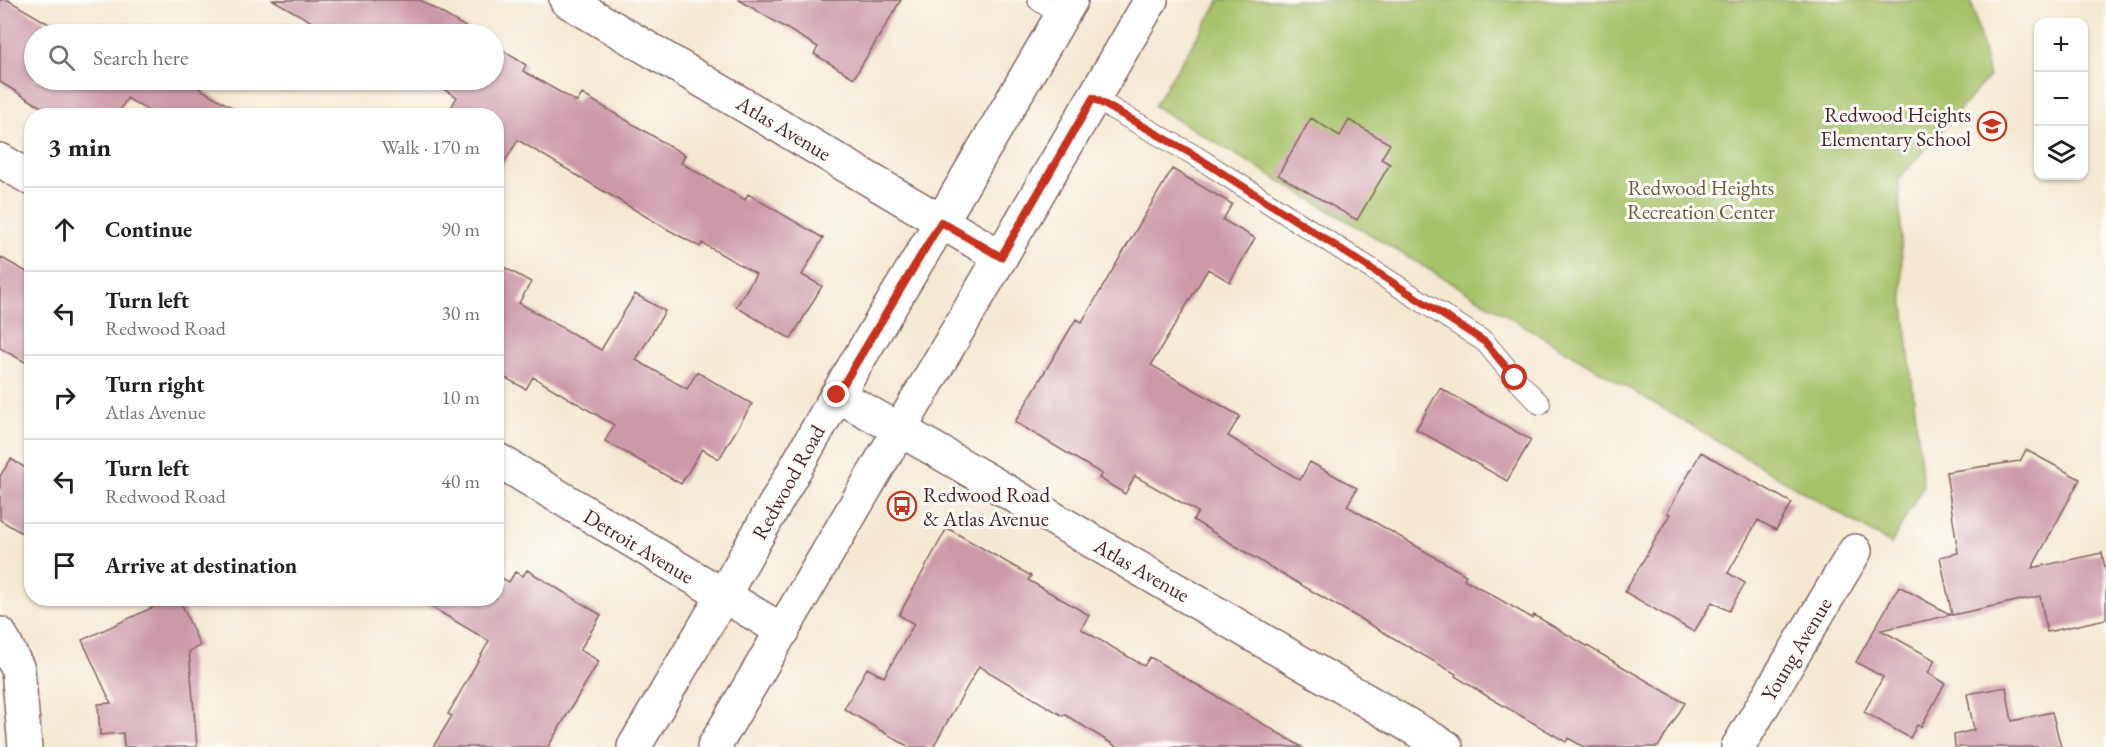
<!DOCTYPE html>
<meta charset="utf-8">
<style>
body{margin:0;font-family:"EB Garamond",serif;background:#f6f6f6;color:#202124}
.controls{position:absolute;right:18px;top:18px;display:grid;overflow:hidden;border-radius:12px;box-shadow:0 2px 4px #0004}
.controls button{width:54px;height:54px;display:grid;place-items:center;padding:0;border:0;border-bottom:2px solid #e0e0e0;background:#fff;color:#202124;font:30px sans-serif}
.stop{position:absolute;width:18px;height:18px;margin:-14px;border:4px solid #c8321e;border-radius:50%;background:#fff}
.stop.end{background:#c8321e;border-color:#fff;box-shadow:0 2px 6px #0008}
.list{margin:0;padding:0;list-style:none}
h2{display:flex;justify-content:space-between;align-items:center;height:78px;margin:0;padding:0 24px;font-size:26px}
h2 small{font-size:20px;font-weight:400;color:#757577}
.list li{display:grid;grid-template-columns:39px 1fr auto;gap:18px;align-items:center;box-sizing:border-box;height:84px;padding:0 24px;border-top:2px solid #e0e0e0}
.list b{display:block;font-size:22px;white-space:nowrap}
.list p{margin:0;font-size:20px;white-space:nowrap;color:#757577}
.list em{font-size:20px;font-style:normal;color:#757577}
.icon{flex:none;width:33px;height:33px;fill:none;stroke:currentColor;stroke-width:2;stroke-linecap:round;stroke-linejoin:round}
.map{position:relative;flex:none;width:2106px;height:747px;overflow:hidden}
.search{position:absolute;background:#fff;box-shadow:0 2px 4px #0004;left:24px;top:24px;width:480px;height:66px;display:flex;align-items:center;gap:15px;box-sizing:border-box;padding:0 21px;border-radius:33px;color:#757577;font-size:22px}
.panel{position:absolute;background:#fff;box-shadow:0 2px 4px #0004;left:24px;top:108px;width:480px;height:498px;border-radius:24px}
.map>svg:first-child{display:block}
.green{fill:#a6c269;stroke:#78704a;stroke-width:1.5}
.building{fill:#cc99a9}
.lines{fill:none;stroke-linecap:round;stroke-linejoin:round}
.service-casing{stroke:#866565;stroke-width:22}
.minor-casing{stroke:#866565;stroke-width:36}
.secondary-casing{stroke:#866565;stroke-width:36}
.service{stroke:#fff;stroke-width:20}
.minor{stroke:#fff;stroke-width:33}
.secondary{stroke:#fff;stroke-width:33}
.route{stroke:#c8321e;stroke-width:8}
.labels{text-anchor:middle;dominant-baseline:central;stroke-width:6;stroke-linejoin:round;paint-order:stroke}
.poi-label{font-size:21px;fill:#4a1f2b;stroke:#fdfcf7;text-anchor:end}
.street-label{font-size:21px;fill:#4a1f2b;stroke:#fdfcf7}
.park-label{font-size:21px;fill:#6a5841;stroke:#fdfcf7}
</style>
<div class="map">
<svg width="2106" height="747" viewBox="0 0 2106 747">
<rect width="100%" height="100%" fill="#fdfcf7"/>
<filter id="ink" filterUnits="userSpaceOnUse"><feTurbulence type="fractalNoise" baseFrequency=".0167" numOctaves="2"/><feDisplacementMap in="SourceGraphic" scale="12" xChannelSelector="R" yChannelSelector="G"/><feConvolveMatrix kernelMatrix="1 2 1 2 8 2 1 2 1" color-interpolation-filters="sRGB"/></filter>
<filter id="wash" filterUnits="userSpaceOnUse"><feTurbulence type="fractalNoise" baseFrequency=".008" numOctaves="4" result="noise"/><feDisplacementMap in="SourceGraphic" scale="24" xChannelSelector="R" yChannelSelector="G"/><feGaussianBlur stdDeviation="1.35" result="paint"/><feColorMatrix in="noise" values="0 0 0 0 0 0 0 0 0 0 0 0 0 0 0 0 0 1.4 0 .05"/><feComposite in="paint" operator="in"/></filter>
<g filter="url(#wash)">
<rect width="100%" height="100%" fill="#f4e8d1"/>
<path class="green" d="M1220 0H1971L1989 76 1899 179 1903 296 1923 486 1891 544 1154 106Z"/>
<g id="blocks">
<path class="building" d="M0 0H8L66 34H34V80H185L247 116H157L127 98 117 116H56L0 82Z
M273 0H420L477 34H333Z
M739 0H901L854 78 814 54 818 47Z
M494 45 526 65 523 71 577 102 582 94 685 155 681 163 745 200 748 194 823 238 802 275 822 286 791 339 736 307 756 274 702 243 700 247 667 229 518 140 496 176V116H468L452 106 457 97 427 80H494Z
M1311 118 1340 136 1349 120 1390 144 1381 159 1390 164 1357 220 1278 175Z
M1172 169 1232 204 1223 220 1255 238 1230 282 1208 269 1151 365 1240 416 1228 436 1300 480 1310 462 1357 488 1347 506 1466 575 1464 579 1532 618 1534 615 1685 703 1658 747H1584L1568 738 1566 742 1487 696 1455 676 1456 674 1265 564 1193 520 1198 512 1135 476 1125 494 1099 478 1102 474 1015 422 1076 319 1082 322Z
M0 257 32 275V366L0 348Z
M496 263 531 282 519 303 601 350 635 294 665 311 636 360 687 389 697 372 752 404 719 459 702 449 681 484 605 441 614 425 533 377 526 389 496 373Z
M1440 388 1531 440 1507 481 1416 429Z
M2026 450 2080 479 2032 568 2102 553 2106 573V619L2047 632 2040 596 1952 615 1940 557 1958 553 1946 472 2020 461Z
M1701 452 1792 503 1776 530 1758 520 1728 573 1745 583 1729 611 1712 602 1694 632 1625 592 1670 514 1667 513Z
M11 459 32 472V539L0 520V476Z
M947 528 1031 576 1028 580 1089 615 1081 629 1144 666 1150 657 1302 747H1117L1064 714 1063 716 979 666 933 747H909L844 709 867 668 884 677 914 624 899 615Z
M527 570 601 615 580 650 599 661 548 747H433L452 716 448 714 489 641 416 598H496V575L509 582 515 572 523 576Z
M1899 586 1951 615 1881 630 1935 660 1928 673 1945 683 1921 727 1917 725 1910 738 1864 712 1883 677 1856 662Z
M173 598H179L200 646 189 651 197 747H124L123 733 100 735 98 704 111 703 82 640Z
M2006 687 2012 721 2052 712 2061 747H1955L1954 735 1974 730 1967 694Z"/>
</g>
</g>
<g filter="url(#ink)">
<use href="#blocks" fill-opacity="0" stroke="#866565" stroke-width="1.5"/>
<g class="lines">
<g class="service-casing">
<path id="service" d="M1038 0 1061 16
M1093 98 1194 155 1485 342 1515 378 1540 404"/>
</g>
<g class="minor-casing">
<path id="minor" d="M566 0 1001 257
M0 160 32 179
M837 395 927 445 1446 747
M496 459 783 631
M0 634 18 669 25 747
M1738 747 1855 551"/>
</g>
<g class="secondary-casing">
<path id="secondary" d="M634 747 723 596 837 395 941 222 1071 0
M714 747 1151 0"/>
</g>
<use href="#service" class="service"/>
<use href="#minor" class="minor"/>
<use href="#secondary" class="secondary"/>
</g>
</g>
<g class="lines" filter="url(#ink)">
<path class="route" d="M837 395 941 222 1001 257 1093 98 1194 155 1485 342 1515 378"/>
</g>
<defs>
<g id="school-ring" transform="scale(1.5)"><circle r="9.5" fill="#fdfcf7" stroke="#c8321e" stroke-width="1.5"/><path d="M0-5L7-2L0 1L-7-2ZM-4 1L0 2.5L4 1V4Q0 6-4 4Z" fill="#c8321e"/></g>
<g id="bus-ring" transform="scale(1.5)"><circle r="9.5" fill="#fdfcf7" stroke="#c8321e" stroke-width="1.5"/><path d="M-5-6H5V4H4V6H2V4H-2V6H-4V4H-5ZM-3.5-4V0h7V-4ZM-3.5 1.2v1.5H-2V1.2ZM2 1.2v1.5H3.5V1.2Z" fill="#c8321e"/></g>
</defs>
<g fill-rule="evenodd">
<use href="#school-ring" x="1992" y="126"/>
<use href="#bus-ring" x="902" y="506"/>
</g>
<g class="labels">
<g class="poi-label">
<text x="1971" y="114">Redwood Heights<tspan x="1971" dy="24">Elementary School</tspan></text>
<text x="923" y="494" text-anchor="start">Redwood Road<tspan x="923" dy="24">&amp; Atlas Avenue</tspan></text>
</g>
<g class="street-label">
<text transform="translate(784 128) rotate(31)">Atlas Avenue</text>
<text transform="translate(788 482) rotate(-61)">Redwood Road</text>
<text transform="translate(639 546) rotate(31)">Detroit Avenue</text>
<text transform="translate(1142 570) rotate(30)">Atlas Avenue</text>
<text transform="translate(1796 649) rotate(-59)">Young Avenue</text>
</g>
<g class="park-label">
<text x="1701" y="187">Redwood Heights<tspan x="1701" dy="24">Recreation Center</tspan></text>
</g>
</g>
</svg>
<div class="controls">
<button>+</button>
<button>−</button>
<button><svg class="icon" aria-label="layers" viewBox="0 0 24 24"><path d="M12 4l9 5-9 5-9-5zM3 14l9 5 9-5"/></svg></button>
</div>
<div class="stop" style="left:1515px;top:378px"></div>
<div class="stop end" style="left:837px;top:395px"></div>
<div class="search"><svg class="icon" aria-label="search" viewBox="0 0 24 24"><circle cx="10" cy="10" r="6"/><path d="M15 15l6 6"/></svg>Search here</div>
<section class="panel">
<h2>3 min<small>Walk · 170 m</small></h2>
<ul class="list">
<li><svg class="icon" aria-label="ahead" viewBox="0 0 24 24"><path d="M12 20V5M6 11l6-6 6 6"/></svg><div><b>Continue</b></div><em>90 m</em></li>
<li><svg class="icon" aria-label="left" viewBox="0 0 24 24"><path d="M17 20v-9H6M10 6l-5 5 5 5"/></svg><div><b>Turn left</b><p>Redwood Road</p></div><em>30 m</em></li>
<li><svg class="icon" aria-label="right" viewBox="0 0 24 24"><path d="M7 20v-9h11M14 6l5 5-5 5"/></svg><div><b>Turn right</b><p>Atlas Avenue</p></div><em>10 m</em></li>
<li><svg class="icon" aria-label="left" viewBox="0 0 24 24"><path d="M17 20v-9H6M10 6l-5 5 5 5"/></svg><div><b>Turn left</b><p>Redwood Road</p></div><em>40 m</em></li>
<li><svg class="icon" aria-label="arrive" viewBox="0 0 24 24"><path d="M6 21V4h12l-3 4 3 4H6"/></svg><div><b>Arrive at destination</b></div></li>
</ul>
</section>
</div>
